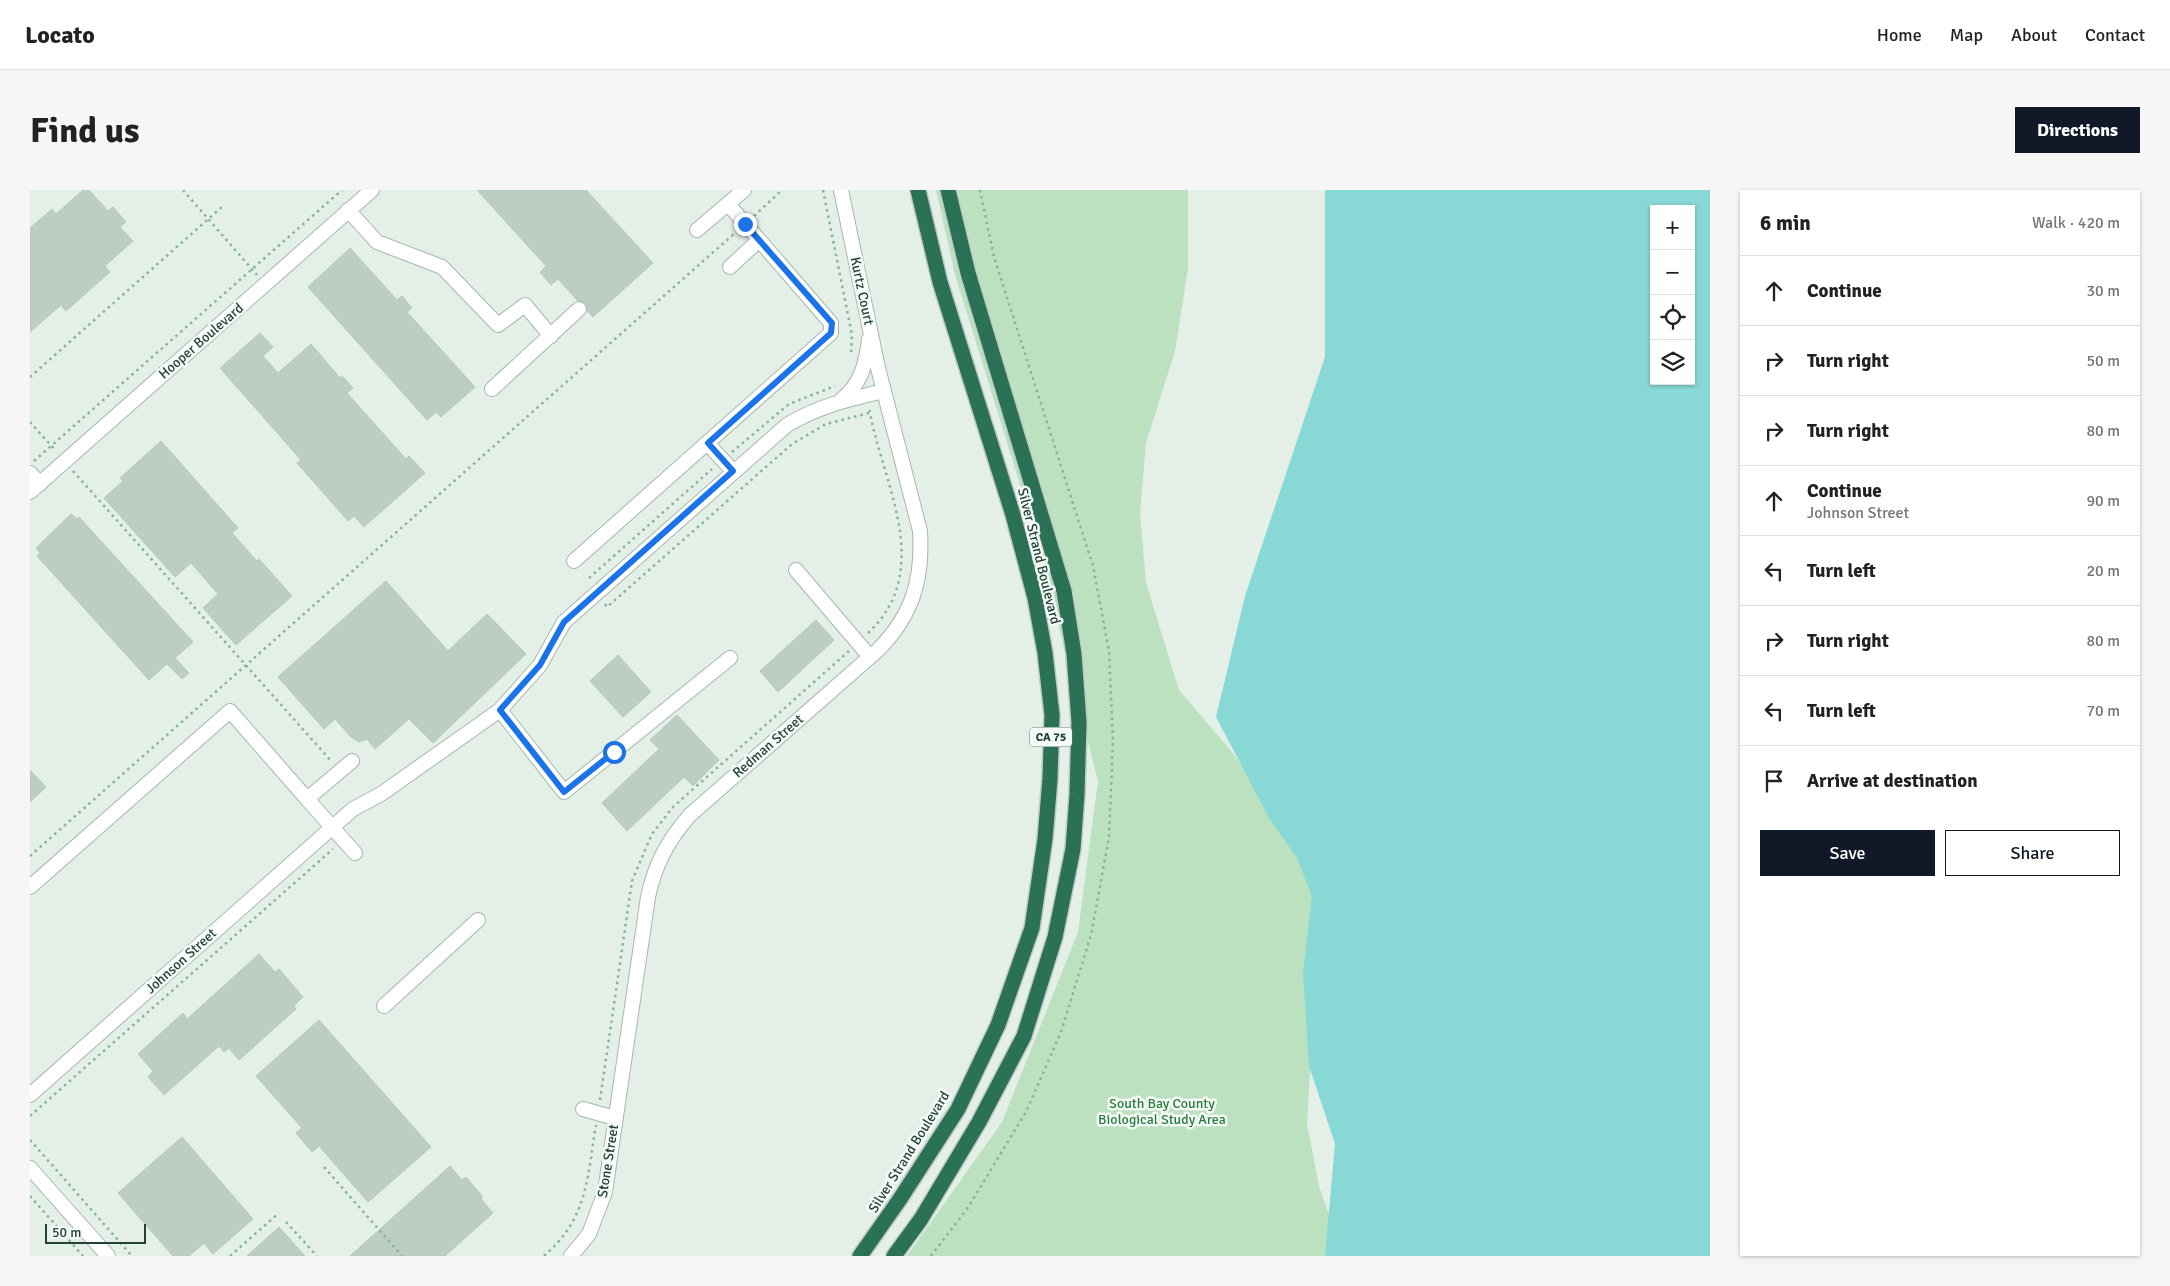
<!DOCTYPE html>
<meta charset="utf-8">
<style>
body{margin:0;font-family:Signika,sans-serif;background:#f6f6f6;color:#222}
.controls{position:absolute;right:15px;top:15px;display:grid;overflow:hidden;border-radius:0px;box-shadow:0 1px 4px #0004}
.controls button{width:45px;height:45px;display:grid;place-items:center;padding:0;border:0;border-bottom:1px solid #e0e0e0;background:#fff;color:#222;font:25px sans-serif}
.scale{position:absolute;left:15px;bottom:12px;width:101px;box-sizing:border-box;padding-left:5px;border:2px solid #214234;border-top:0;font-size:14px;line-height:18px;white-space:nowrap;color:#214234;-webkit-text-stroke:4px #f5faf7;paint-order:stroke}
.stop{position:absolute;width:15px;height:15px;margin:-11px;border:4px solid #1a73e8;border-radius:50%;background:#fff}
.stop.end{background:#1a73e8;border-color:#fff;box-shadow:0 1px 5px #0008}
.list{margin:0;padding:0;list-style:none}
h2{display:flex;justify-content:space-between;align-items:center;height:65px;margin:0;padding:0 20px;font-size:21px}
h2 small{font-size:16px;font-weight:400;color:#767676}
.list li{display:grid;grid-template-columns:32px 1fr auto;gap:15px;align-items:center;box-sizing:border-box;height:70px;padding:0 20px;border-top:1px solid #e0e0e0}
.list b{display:block;font-size:19px;white-space:nowrap}
.list p{margin:0;font-size:16px;white-space:nowrap;color:#767676}
.list em{font-size:16px;font-style:normal;color:#767676}
.actions{display:flex;gap:10px;padding:15px 20px}
.actions a{flex:1;padding:11px 0;border:1px solid #111827;border-radius:0px;text-align:center;font-size:18px;color:#111827}
.actions .main{background:#111827;color:#fff}
.icon{flex:none;width:28px;height:28px;fill:none;stroke:currentColor;stroke-width:2;stroke-linecap:round;stroke-linejoin:round}
.map{position:relative;flex:none;width:1680px;height:1066px;overflow:hidden;border-radius:0px}
header{display:flex;align-items:center;gap:30px;box-sizing:border-box;height:70px;padding:0 25px;background:#fff;border-bottom:1px solid #e0e0e0}
header strong{font-size:24px}
nav{display:flex;gap:28px;margin-inline-start:auto;font-size:18px}
.intro{display:flex;align-items:center;justify-content:space-between;box-sizing:border-box;height:120px;padding:0 30px}
h1{margin:0;font-size:35px}
.button{padding:12px 22px;border-radius:0px;background:#111827;color:#fff;font-size:18px;font-weight:700}
main{display:flex;gap:30px;padding:0 30px}
aside{flex:1;background:#fff;border-radius:0px;box-shadow:0 1px 4px #0004}
.map>svg:first-child{display:block}
.green{fill:#bbe1bf}
.water{fill:#88d8d6;fill-rule:evenodd}
.building{fill:#bccdc3;stroke:#b5c9be}
.lines{fill:none;stroke-linecap:round;stroke-linejoin:round}
.minor-casing{stroke:#a6b8ae;stroke-width:16}
.highway-casing{stroke:#c1cac6;stroke-width:18}
.path{stroke:#82b59c;stroke-width:2.5;stroke-dasharray:2.5 4;stroke-linecap:butt}
.minor{stroke:#fff;stroke-width:14}
.highway{stroke:#2a7156;stroke-width:15}
.route{stroke:#1a73e8;stroke-width:6}
.labels{text-anchor:middle;dominant-baseline:central;stroke-width:5;stroke-linejoin:round;paint-order:stroke}
.shield{fill:#f5faf7;stroke:#61796e;stroke-width:1}
.shield-label{font-size:12px;font-weight:bold;fill:#214234}
.street-label{font-size:14px;fill:#214234;stroke:#f5faf7}
.park-label{font-size:14px;fill:#287d3a;stroke:#f5faf7}
</style>
<header>
<strong>Locato</strong>
<nav><a>Home</a><a>Map</a><a>About</a><a>Contact</a></nav>
</header>
<div class="intro"><h1>Find us</h1><a class="button">Directions</a></div>
<main>
<div class="map">
<svg width="1680" height="1066" viewBox="0 0 1680 1066">
<rect width="100%" height="100%" fill="#e4efe8"/>
<path class="green" d="M906 0H1158V78L1145 161 1116 253 1110 323 1116 393 1149 500 1197 556 1258 633 1290 698 1277 934 1289 996 1307 1048V1066H877L972 932 1048 742 1068 591 1006 346 925 85Z"/>
<path class="water" d="M1295 0H1680V1066H1295L1305 954 1279 876 1273 783 1282 706 1267 668 1239 628 1186 527 1215 406 1295 167ZM1624 19H1661V191H1624Z"/>
<path class="building" d="M53 0H59L78 21 83 17 96 32 90 37 103 51 75 76 80 82 36 121 31 115 0 142V38L22 19 26 24Z
M447 0H556L623 73 563 127 557 121 556 113 547 110 528 89 521 95 510 82 516 76Z
M320 58 367 110 372 106 382 118 377 122 445 197 411 227 406 222 397 230 278 97Z
M230 143 243 157 233 166 248 183 281 154 310 188 312 186 323 198 317 203 376 269 379 266 395 283 334 337 324 326 318 331 267 273 271 270 190 178Z
M131 251 208 338 202 343 227 371 229 369 262 406 206 455 173 418 188 404 161 373 145 387 74 308 93 291 90 288Z
M41 324 47 329 49 327 163 452 145 468 159 483 152 489 137 474 119 490 7 366 10 363 6 358Z
M356 391 418 461 457 424 496 464 403 553 379 529 345 559 337 549 329 552 321 547 305 529 294 539 248 487Z
M786 430 804 450 748 502 730 481Z
M588 465 621 502 593 527 560 491Z
M647 525 689 570 663 596 654 587 597 641 572 613 629 559 620 550Z
M0 580 16 597 0 612Z
M229 764 245 782 249 779 273 807 264 816 266 819 209 870 199 858 194 862 189 856 134 905 118 887 123 881 108 864 153 823 157 829Z
M289 830 401 957 338 1012 289 956 282 962 266 943 272 938 226 886Z
M152 947 223 1029 183 1064 174 1053 159 1066H143L88 1003Z
M420 976 432 990 436 987 453 1007 451 1009 463 1023 415 1066H320Z
M249 1037 275 1066H217Z"/>
<g class="lines">
<g class="minor-casing">
<path id="minor" d="M318 20 347 52 412 77 468 135 495 115 521 146
M667 40 714 0
M700 77 729 50
M462 199 549 119
M810 211C831 195 836 174 839 149
M677 253 703 281
M0 283 10 294
M0 302 342 0
M544 371 801 143V133L698 14
M766 380 840 467
M470 520 534 602 700 468
M322 571 277 609 325 663
M0 697 200 521 277 609
M354 816 448 730
M0 905 323 619 351 604 470 520 510 475 534 432 757 235C788 216 820 209 854 201
M553 919 585 928
M0 978 78 1066
M541 1066 559 1044 575 1002 618 707C625 674 638 650 660 625L849 459C883 424 893 389 890 341L848 178 811 0"/>
</g>
<g class="highway-casing">
<path id="highway" d="M830 1066 870 1009 928 919 968 835 1002 738 1015 649 1020 589 1022 525 1015 463 1005 408 983 325 910 92 888 0
M864 1066 891 1029 949 932 994 846 1025 747 1043 659 1047 604 1049 532 1044 464 1034 401 938 83 918 0"/>
</g>
<path class="path" d="M153 0 227 85
M793 0 822 145 821 165
M724 26 752 0
M0 187 193 16
M0 232 26 261
M702 262 759 214 805 196
M4 271 312 0
M43 281 302 572
M559 388 682 279
M575 414 577 417 762 254 796 234 839 223
M838 443C906 379 852 293 839 218
M0 666 705 43
M570 910 602 691 622 644 643 617 819 461
M0 926 303 659
M0 950 102 1066
M294 977 372 1066
M0 1006 53 1066
M256 1032 287 1066
M200 1066 249 1023
M514 1066C558 1028 557 988 566 935
M901 1066 937 1019 996 922 1031 842 1061 745 1079 647 1083 551 1079 461 1063 376 964 67 950 0"/>
<use href="#minor" class="minor"/>
<use href="#highway" class="highway"/>
</g>
<g class="lines">
<path class="route" d="M584 562 534 602 470 520 510 475 534 432 703 281 678 253 801 143 802 133 715 34"/>
</g>
<g class="labels">
<rect class="shield" x="1000" y="537.5" width="42" height="19" rx="4"/>
<g class="shield-label">
<text x="1021" y="547">CA 75</text>
</g>
<g class="street-label">
<text transform="translate(832 101) rotate(78)">Kurtz Court</text>
<text transform="translate(171 151) rotate(-41)">Hooper Boulevard</text>
<text transform="translate(1009 366) rotate(76)">Silver Strand Boulevard</text>
<text transform="translate(738 556) rotate(-41)">Redman Street</text>
<text transform="translate(151 771) rotate(-42)">Johnson Street</text>
<text transform="translate(879 962) rotate(-58)">Silver Strand Boulevard</text>
<text transform="translate(578 971) rotate(-81)">Stone Street</text>
</g>
<g class="park-label">
<text x="1132" y="913">South Bay County<tspan x="1132" dy="16">Biological Study Area</tspan></text>
</g>
</g>
</svg>
<div class="controls">
<button>+</button>
<button>−</button>
<button><svg class="icon" aria-label="locate" viewBox="0 0 24 24"><circle cx="12" cy="12" r="6"/><path d="M12 2v4M12 18v4M2 12h4M18 12h4"/></svg></button>
<button><svg class="icon" aria-label="layers" viewBox="0 0 24 24"><path d="M12 4l9 5-9 5-9-5zM3 14l9 5 9-5"/></svg></button>
</div>
<div class="scale">50 m</div>
<div class="stop" style="left:584px;top:562px"></div>
<div class="stop end" style="left:715px;top:34px"></div>
</div>
<aside>
<h2>6 min<small>Walk · 420 m</small></h2>
<ul class="list">
<li><svg class="icon" aria-label="ahead" viewBox="0 0 24 24"><path d="M12 20V5M6 11l6-6 6 6"/></svg><div><b>Continue</b></div><em>30 m</em></li>
<li><svg class="icon" aria-label="right" viewBox="0 0 24 24"><path d="M7 20v-9h11M14 6l5 5-5 5"/></svg><div><b>Turn right</b></div><em>50 m</em></li>
<li><svg class="icon" aria-label="right" viewBox="0 0 24 24"><path d="M7 20v-9h11M14 6l5 5-5 5"/></svg><div><b>Turn right</b></div><em>80 m</em></li>
<li><svg class="icon" aria-label="ahead" viewBox="0 0 24 24"><path d="M12 20V5M6 11l6-6 6 6"/></svg><div><b>Continue</b><p>Johnson Street</p></div><em>90 m</em></li>
<li><svg class="icon" aria-label="left" viewBox="0 0 24 24"><path d="M17 20v-9H6M10 6l-5 5 5 5"/></svg><div><b>Turn left</b></div><em>20 m</em></li>
<li><svg class="icon" aria-label="right" viewBox="0 0 24 24"><path d="M7 20v-9h11M14 6l5 5-5 5"/></svg><div><b>Turn right</b></div><em>80 m</em></li>
<li><svg class="icon" aria-label="left" viewBox="0 0 24 24"><path d="M17 20v-9H6M10 6l-5 5 5 5"/></svg><div><b>Turn left</b></div><em>70 m</em></li>
<li><svg class="icon" aria-label="arrive" viewBox="0 0 24 24"><path d="M6 21V4h12l-3 4 3 4H6"/></svg><div><b>Arrive at destination</b></div></li>
</ul>
<div class="actions"><a class="main">Save</a><a>Share</a></div>
</aside>
</main>
